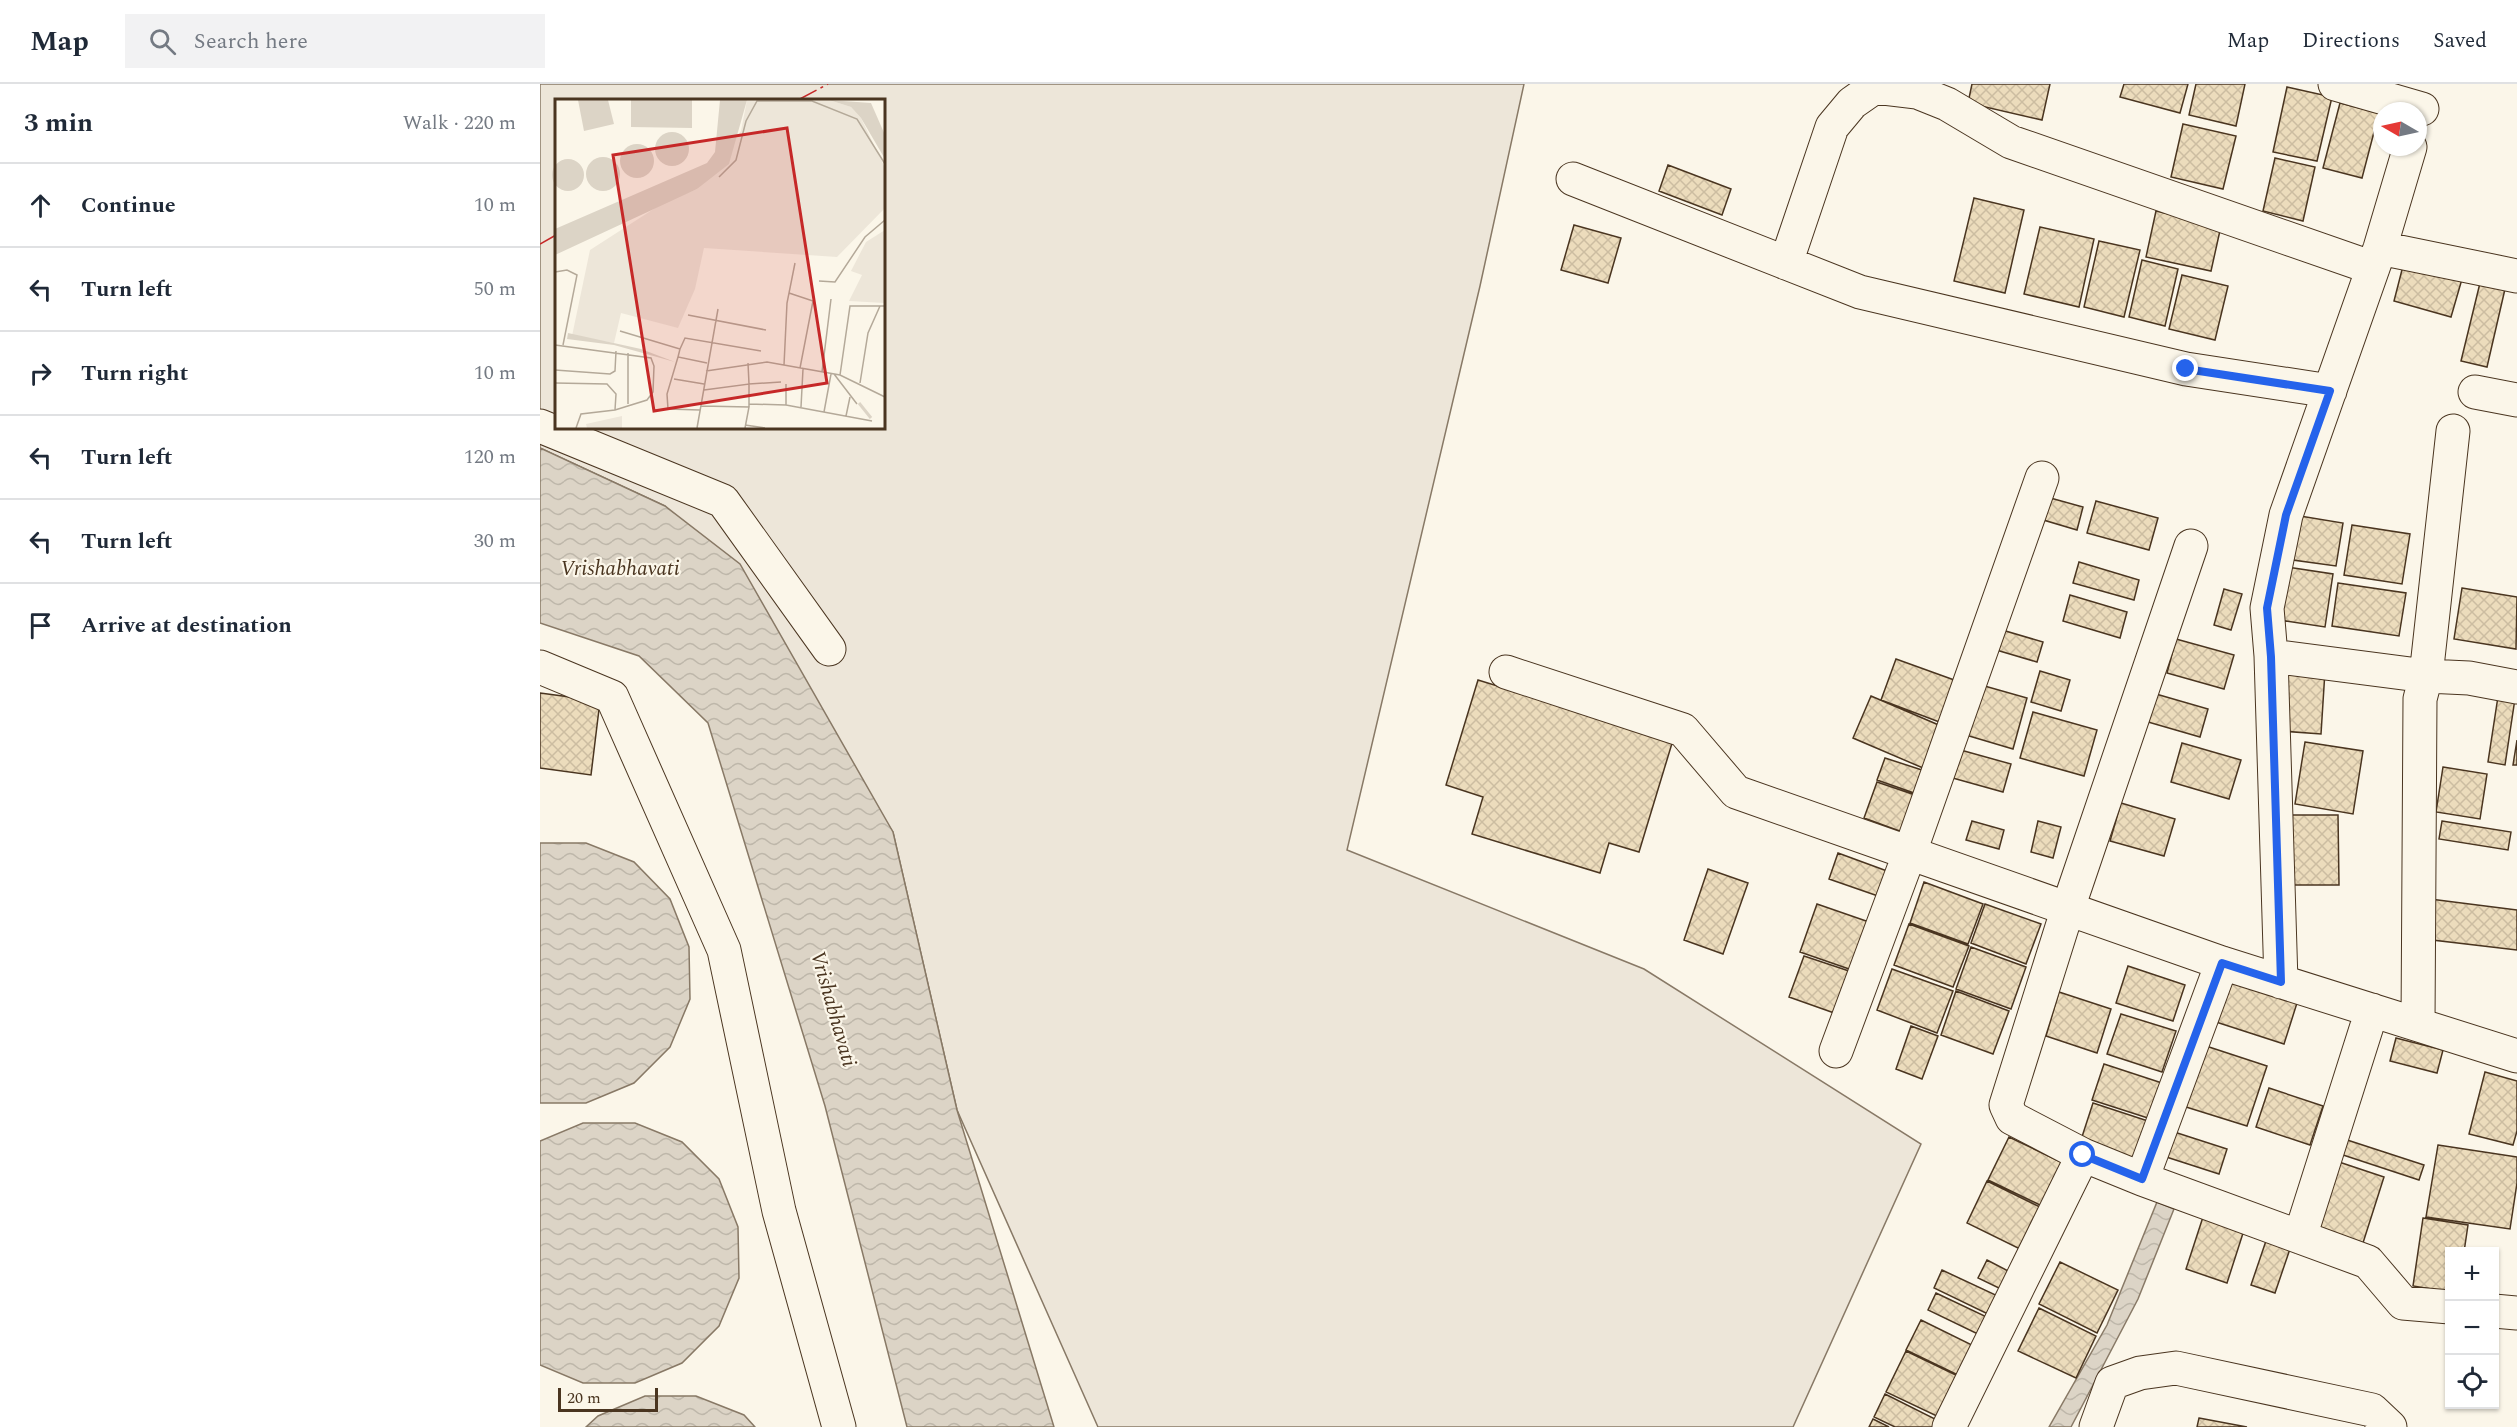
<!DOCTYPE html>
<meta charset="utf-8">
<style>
body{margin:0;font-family:Spectral,serif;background:#f2f2f3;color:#1f2937}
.controls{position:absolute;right:18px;bottom:18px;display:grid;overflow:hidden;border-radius:0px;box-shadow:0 2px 4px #0004}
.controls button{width:54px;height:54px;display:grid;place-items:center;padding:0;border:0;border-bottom:2px solid #e0e1e3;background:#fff;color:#1f2937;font:30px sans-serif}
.compass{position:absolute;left:1833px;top:18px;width:54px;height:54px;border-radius:50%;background:#fff;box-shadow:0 2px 4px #0004;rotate:279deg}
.scale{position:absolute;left:18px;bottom:15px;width:100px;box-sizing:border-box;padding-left:6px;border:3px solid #4a3520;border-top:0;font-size:16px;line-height:21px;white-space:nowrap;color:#4a3520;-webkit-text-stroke:4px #fbf6e9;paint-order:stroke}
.stop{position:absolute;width:18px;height:18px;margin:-14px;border:4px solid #2563eb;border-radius:50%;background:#fff}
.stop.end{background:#2563eb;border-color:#fff;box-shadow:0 2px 6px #0008}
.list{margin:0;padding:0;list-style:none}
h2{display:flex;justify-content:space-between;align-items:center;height:78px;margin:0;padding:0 24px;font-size:26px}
h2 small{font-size:20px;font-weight:400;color:#747a83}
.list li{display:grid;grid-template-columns:39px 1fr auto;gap:18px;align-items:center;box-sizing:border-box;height:84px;padding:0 24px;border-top:2px solid #e0e1e3}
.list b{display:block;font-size:22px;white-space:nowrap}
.list em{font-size:20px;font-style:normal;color:#747a83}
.icon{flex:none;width:33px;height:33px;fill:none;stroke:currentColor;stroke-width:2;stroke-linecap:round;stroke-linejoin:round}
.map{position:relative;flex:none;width:1977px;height:1343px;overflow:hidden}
header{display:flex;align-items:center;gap:36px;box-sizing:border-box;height:84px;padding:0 30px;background:#fff;border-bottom:2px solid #e0e1e3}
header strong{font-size:28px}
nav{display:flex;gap:33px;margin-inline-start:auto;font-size:21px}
.search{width:420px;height:54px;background:#f2f2f3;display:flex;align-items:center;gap:15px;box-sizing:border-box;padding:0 21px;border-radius:0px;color:#747a83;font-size:22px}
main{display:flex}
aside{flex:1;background:#fff}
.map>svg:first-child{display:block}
.grass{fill:#ede6d9;stroke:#887966;stroke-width:1.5;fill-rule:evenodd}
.water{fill:url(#water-waves);stroke:#887966;stroke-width:1.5}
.building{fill:url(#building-cross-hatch);stroke:#4a3520;stroke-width:1.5}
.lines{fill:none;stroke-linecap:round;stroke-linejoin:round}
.minor-casing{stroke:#4a3520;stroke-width:35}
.minor{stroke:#fbf6e9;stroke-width:33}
.power{stroke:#c62828;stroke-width:1.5;stroke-dasharray:21 4.5 3 4.5;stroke-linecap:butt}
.route{stroke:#2563eb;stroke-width:8}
.labels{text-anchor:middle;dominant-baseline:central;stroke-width:4.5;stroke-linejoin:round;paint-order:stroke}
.water-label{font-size:21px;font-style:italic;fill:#4a3520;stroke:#fbf6e9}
.inset-river{fill:none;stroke:#dcd4c6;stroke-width:3}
.inset-road{fill:none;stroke:#b4a999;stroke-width:1.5}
.view{fill:#c62828;fill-opacity:0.15;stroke:#c62828;stroke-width:3}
.inset-edge{fill:none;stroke:#4a3520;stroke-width:3}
</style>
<header>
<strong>Map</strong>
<div class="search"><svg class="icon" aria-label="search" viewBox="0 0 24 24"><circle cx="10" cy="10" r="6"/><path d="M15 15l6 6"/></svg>Search here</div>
<nav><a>Map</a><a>Directions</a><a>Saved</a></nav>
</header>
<main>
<aside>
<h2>3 min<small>Walk · 220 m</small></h2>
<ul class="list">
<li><svg class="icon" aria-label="ahead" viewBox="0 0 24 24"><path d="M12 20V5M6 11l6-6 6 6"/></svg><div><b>Continue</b></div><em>10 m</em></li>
<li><svg class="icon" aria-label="left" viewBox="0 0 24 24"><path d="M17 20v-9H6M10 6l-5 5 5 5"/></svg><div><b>Turn left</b></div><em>50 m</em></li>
<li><svg class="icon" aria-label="right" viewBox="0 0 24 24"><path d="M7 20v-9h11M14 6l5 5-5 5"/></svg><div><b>Turn right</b></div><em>10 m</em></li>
<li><svg class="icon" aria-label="left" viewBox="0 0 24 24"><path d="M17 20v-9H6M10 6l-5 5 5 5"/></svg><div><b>Turn left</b></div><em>120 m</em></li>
<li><svg class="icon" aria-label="left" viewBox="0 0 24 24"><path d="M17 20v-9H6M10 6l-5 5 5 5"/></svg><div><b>Turn left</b></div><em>30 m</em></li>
<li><svg class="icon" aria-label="arrive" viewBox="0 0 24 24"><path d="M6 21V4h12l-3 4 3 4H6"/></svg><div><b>Arrive at destination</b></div></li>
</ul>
</aside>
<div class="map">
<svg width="1977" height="1343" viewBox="0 0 1977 1343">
<defs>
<pattern id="water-waves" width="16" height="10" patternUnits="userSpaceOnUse" patternTransform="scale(1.5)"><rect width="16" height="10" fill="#dcd4c6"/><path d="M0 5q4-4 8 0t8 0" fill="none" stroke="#beb7aa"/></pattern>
<pattern id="building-cross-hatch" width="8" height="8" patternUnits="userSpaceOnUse" patternTransform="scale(1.5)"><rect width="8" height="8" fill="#ecdcbc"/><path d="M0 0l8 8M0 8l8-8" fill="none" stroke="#ccbda1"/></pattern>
</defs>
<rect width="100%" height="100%" fill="#fbf6e9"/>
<path class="grass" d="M0 0H984L940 202 807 766 1104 885 1381 1060 1253 1343H558L417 1026 353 748 125 422 0 364ZM16 16H344V344H16Z"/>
<path class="water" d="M0 364 125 422 200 480 353 748 417 1026 514 1343H367L285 1022 168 639 99 572 0 539Z
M0 759H46L94 778 130 815 149 863 150 915 130 963 94 999 46 1019H0Z
M43 1039H95L142 1058 179 1095 198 1143 199 1194 179 1242 142 1279 95 1299H43L0 1281V1057Z
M1617 1118 1634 1125 1598 1215 1531 1343H1509L1567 1241Z
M105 1312H156L204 1331 215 1343H46L58 1332Z"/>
<path class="building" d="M1432 0H1510L1502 36 1428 19Z
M1584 0H1648L1640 29 1580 13Z
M1656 0H1705L1696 42 1649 31Z
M1747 3 1792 13 1777 77 1733 68Z
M1800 19 1839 29 1822 94 1783 84Z
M1643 40 1696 52 1683 105 1631 93Z
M1735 74 1775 83 1763 137 1723 127Z
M1128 81 1191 105 1182 131 1119 107Z
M1434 114 1484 126 1465 209 1414 197Z
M1616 127 1681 142 1671 187 1606 173Z
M1034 141 1081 154 1068 199 1021 186Z
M1500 143 1554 155 1539 223 1484 210Z
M1559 157 1600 166 1584 233 1544 223Z
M1602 176 1638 185 1625 242 1589 233Z
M1864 178 1922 195 1911 233 1854 217Z
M1642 191 1688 202 1675 256 1629 245Z
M1940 199 1965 205 1947 283 1921 277Z
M1496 410 1543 423 1537 446 1490 432Z
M1556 417 1618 434 1609 466 1547 449Z
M1760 432 1803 439 1796 482 1753 476Z
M1812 441 1870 450 1862 500 1804 491Z
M1539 478 1599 496 1594 516 1533 499Z
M1747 483 1793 490 1785 543 1739 536Z
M1798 499 1866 509 1859 552 1792 542Z
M1922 504 1977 513 1976 565 1914 555Z
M1684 505 1702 510 1691 546 1674 541Z
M1530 511 1587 528 1580 554 1523 537Z
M1452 543 1503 558 1497 578 1446 563Z
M1636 555 1694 571 1684 605 1627 589Z
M1356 575 1417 597 1402 639 1341 616Z
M1745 584 1785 587 1781 650 1741 647Z
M1500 587 1530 596 1521 627 1491 618Z
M938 596 1133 656 1099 768 1069 759 1060 789 932 750 943 713 906 701Z
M1434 599 1487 614 1473 665 1419 649Z
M1959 606 1976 608 1965 681 1948 678Z
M0 609 60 617 51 691 0 684Z
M1616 610 1668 625 1660 653 1608 638Z
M1331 612 1401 642 1383 684 1313 654Z
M1493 628 1557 646 1544 692 1480 674Z
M1977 656V681H1973Z
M1765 658 1823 667 1813 730 1755 720Z
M1642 659 1701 676 1689 715 1631 698Z
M1417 665 1471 680 1463 708 1409 693Z
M1345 674 1382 686 1374 709 1337 696Z
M1903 683 1947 690 1940 735 1896 728Z
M1337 698 1378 712 1365 749 1324 734Z
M1581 719 1635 735 1624 772 1570 757Z
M1746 731H1798L1799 801H1746Z
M1432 737 1464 746 1459 765 1426 756Z
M1498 737 1521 743 1513 774 1491 768Z
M1902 737 1971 748 1968 766 1899 755Z
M1298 769 1347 787 1338 812 1289 795Z
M1168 785 1208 799 1183 870 1144 856Z
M1384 798 1443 820 1428 860 1370 839Z
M1890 815 1977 826V866L1884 855Z
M1277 820 1329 838 1312 886 1260 868Z
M1445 820 1501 840 1486 880 1431 859Z
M1369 840 1429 862 1413 903 1354 881Z
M1431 863 1486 883 1471 925 1416 905Z
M1264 872 1312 888 1297 930 1249 913Z
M1588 882 1645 901 1633 937 1576 919Z
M1352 885 1413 907 1397 949 1337 926Z
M1690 896 1757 919 1744 960 1676 938Z
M1416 907 1469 927 1453 970 1401 951Z
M1519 908 1571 925 1557 969 1506 952Z
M1581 930 1636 947 1622 988 1567 970Z
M1371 942 1398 952 1382 995 1356 985Z
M1856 954 1903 966 1897 989 1850 977Z
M1666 962 1727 982 1707 1042 1646 1023Z
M1564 980 1622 999 1611 1035 1552 1016Z
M1945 988 1977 997V1047L1973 1061 1929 1050Z
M1729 1004 1783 1022 1770 1061 1716 1043Z
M1553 1019 1611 1038 1596 1084 1538 1065Z
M1625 1045 1687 1065 1679 1090 1617 1070Z
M1469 1053 1523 1079 1502 1122 1448 1096Z
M1798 1053 1884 1081 1879 1096 1794 1068Z
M1898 1061 1977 1073V1099L1970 1145 1886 1133Z
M1799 1078 1844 1093 1822 1162 1777 1147Z
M1447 1097 1502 1124 1482 1166 1427 1139Z
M1664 1130 1705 1143 1687 1199 1646 1185Z
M1883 1134 1928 1141 1924 1168H1910V1208L1873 1202Z
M1729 1148 1753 1156 1735 1209 1711 1201Z
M1447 1176 1472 1189 1463 1206 1438 1194Z
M1520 1178 1578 1206 1557 1249 1499 1220Z
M1402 1186 1460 1213 1452 1232 1394 1204Z
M1396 1209 1451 1235 1442 1252 1388 1226Z
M1499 1224 1556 1252 1536 1294 1478 1267Z
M1381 1236 1436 1263 1422 1293 1366 1266Z
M1366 1267 1420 1293 1401 1334 1346 1308Z
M1345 1310 1399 1337 1396 1343H1355L1334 1333Z
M1659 1334 1707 1343H1657Z
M1333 1335 1349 1343H1329Z"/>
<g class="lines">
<g class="minor-casing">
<path id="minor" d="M1795 0 1882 25
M1033 95 1320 208 1646 285 1790 307
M1840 164 1977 192
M1246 179 1292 43 1312 19 1335 3 1377 8 1407 20 1471 58 1833 184
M1935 308 1977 316
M0 342 183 417 289 565
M1731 572 1886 592 1913 347
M0 583 72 613 184 866 239 1127 299 1343
M966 588 1143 646 1196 708 1682 879 1977 972
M1741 898 1731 572 1727 524 1746 431 1840 164 1870 63
M1878 940 1880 615 1886 592 1929 594 1977 603
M1296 967 1370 768 1502 394
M1543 1071 1472 1034 1466 1021 1528 824 1651 462
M1602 1095 1828 1178 1863 1219 1910 1223
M1760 1153 1832 926
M1954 1227 1977 1229
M1409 1343 1543 1071 1602 1095 1682 879
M1556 1343 1572 1299 1600 1289 1636 1284 1832 1326 1850 1343"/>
</g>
<use href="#minor" class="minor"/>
<path class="power" d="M258 16 288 0
M0 160 16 151"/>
</g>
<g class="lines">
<path class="route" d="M1543 1071 1602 1095 1682 879 1741 898 1731 573 1727 524 1746 431 1790 307 1646 285"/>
</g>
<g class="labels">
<g class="water-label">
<text x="80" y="485">Vrishabhavati</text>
<text transform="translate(293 925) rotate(74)">Vrishabhavati</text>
</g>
</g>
<g transform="translate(15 15)">
<rect width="330" height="330" fill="#fbf6e9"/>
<path d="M192 1H274L296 8 306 19 330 69V109L282 158 149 149 140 190 123 229 66 214 59 244 17 237 35 151 108 104 142 90 186 32ZM67 317V329H32L31 325Z" fill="#ede6d9"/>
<path d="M330 131V204L294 202 307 176 296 172 311 143Z" fill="#ede6d9"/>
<path d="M23 1H53L59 25 29 32ZM76 1H137V29L76 28ZM165 1H192L174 65 142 90 0 156V130L152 64 160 53ZM274 1 316 4 330 36V60L306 19 296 8ZM100 50a17 17 0 1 1 34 0a17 17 0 1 1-34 0ZM65 62a17 17 0 1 1 34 0a17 17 0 1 1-34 0ZM31 75a17 17 0 1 1 34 0a17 17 0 1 1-34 0ZM-3 76a16 16 0 1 1 32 0a16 16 0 1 1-32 0ZM13 234 86 250 120 263 59 246 12 240Z" fill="#dcd4c6"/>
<path class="inset-river" d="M304 304 316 319"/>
<path class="inset-road" d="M164 78 181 61 191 22 202 2H257L302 20 330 65M0 173 12 171 22 176 8 246M264 182 280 183 310 138 330 121M234 194 258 202 245 269M133 216 211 231M65 232 125 250 123 258 152 264M0 246 96 259 99 267 98 293 92 301 60 311 26 315 21 329M125 250 130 239 206 252M73 254V305M123 258 112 295 113 310 145 311M193 264 194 285 226 283M229 266 232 204 240 164M0 271 55 275 60 272 61 252M151 272 212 263 285 276 330 298M267 273 276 200M279 275 302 305M285 276 295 207H330M119 280 149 285M0 284 52 285 61 295 60 311M305 284 313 234 325 207M149 291 194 285V308M194 305 231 306 317 322M231 306V285M146 307 194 308 190 329M246 308 248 270M269 313 276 275M291 317 295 298M190 326 210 329M142 329 163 210"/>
<path class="view" d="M232 29 272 284 99 312 58 56Z"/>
<rect width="330" height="330" class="inset-edge"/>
</g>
</svg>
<div class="controls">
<button>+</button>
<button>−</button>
<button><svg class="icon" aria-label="locate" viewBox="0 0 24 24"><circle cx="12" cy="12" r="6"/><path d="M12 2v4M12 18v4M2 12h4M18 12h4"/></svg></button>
</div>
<svg class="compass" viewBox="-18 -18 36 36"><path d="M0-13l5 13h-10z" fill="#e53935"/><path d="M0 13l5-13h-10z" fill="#747a83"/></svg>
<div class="scale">20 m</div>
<div class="stop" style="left:1543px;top:1071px"></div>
<div class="stop end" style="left:1646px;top:285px"></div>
</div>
</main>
